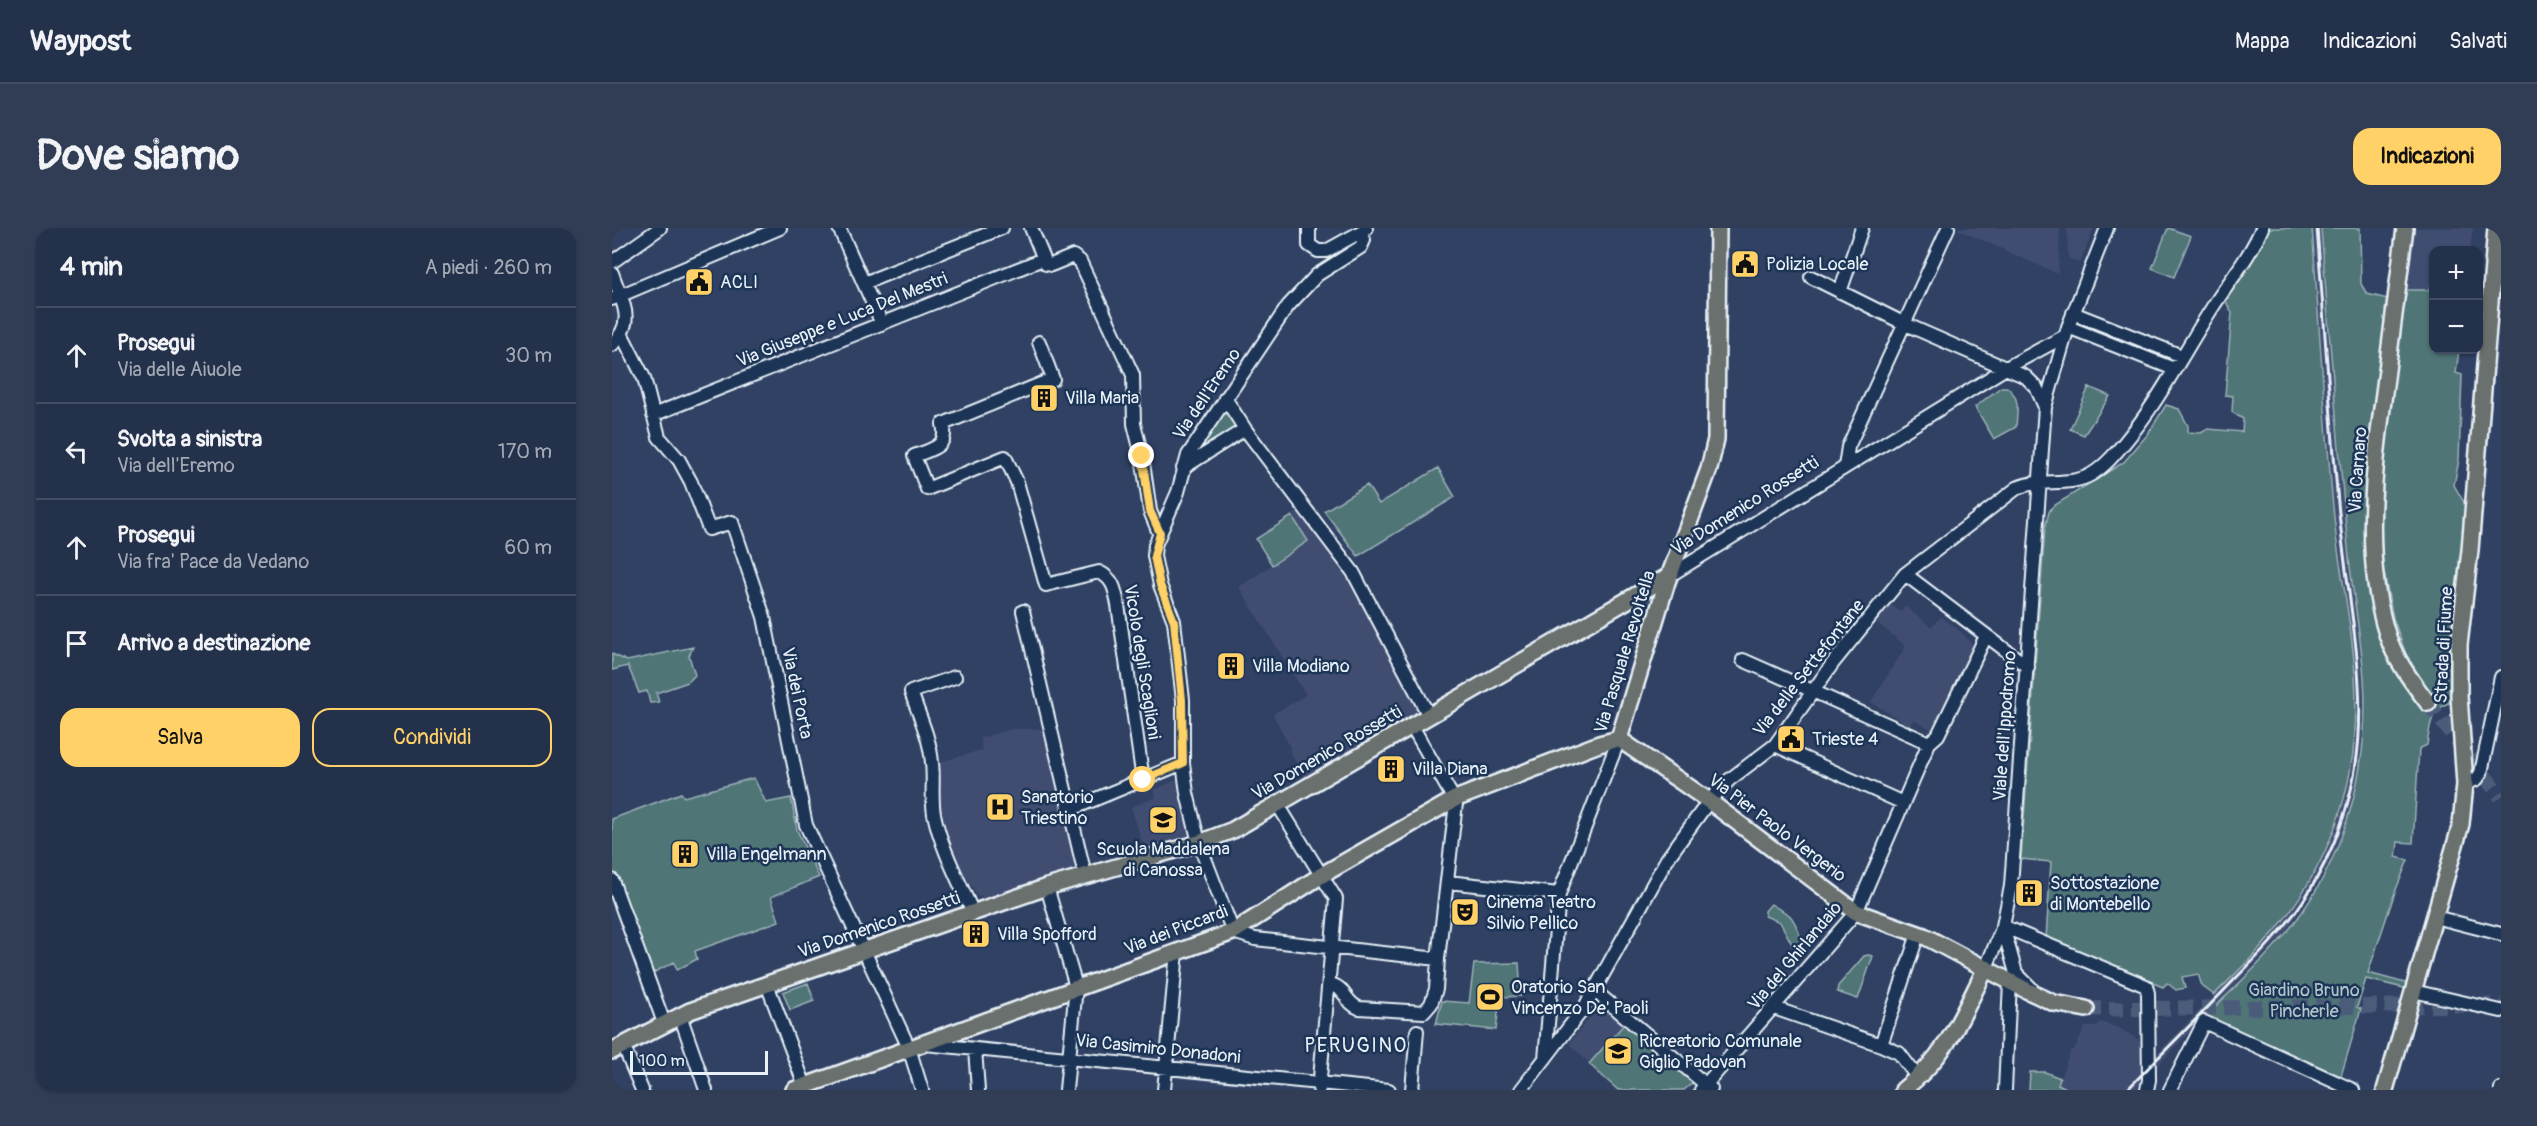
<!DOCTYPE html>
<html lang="it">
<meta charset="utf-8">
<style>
body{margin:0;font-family:Pangolin,sans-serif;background:#303d55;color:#f1f3f6}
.controls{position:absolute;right:18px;top:18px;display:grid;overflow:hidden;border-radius:12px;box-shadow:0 2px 4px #0004}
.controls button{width:54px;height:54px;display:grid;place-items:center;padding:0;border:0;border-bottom:2px solid #414c63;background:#24314b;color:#f1f3f6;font:30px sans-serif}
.scale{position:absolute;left:18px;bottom:15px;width:138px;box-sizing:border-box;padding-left:6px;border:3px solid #e8f1f8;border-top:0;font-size:16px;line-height:21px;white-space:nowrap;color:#e8f1f8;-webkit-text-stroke:4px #1d3557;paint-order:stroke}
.stop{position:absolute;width:18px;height:18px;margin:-14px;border:4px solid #ffd166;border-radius:50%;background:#fff}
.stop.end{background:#ffd166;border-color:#fff;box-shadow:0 2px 6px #0008}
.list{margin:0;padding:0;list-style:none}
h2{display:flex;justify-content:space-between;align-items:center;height:78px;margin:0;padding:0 24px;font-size:26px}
h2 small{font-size:20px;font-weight:400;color:#a3a9b5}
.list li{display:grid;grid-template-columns:39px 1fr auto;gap:18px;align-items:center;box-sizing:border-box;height:96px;padding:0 24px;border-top:2px solid #414c63}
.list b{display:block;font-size:22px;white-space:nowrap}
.list p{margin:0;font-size:20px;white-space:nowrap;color:#a3a9b5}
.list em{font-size:20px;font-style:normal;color:#a3a9b5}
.actions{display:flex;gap:12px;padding:18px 24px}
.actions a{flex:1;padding:14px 0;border:2px solid #ffd166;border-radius:18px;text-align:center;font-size:21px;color:#ffd166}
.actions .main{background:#ffd166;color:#111}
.icon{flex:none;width:33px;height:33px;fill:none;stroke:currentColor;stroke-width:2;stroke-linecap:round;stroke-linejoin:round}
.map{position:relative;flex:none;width:1889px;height:862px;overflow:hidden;border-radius:18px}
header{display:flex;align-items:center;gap:36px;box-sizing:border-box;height:84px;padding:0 30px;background:#24314b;border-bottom:2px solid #414c63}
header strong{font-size:28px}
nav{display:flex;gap:33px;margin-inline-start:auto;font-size:21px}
.intro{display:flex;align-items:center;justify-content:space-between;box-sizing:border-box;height:144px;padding:0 36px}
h1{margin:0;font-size:42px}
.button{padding:15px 27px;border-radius:18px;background:#ffd166;color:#111;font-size:21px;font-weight:700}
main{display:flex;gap:36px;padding:0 36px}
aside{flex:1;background:#24314b;border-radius:18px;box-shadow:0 2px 4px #0004}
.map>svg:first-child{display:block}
.built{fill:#414d71}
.green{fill:#4f7476;stroke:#9cb2b7;stroke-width:1.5}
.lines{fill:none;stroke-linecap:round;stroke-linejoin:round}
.major-tunnel{stroke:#4c5b7a;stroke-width:15;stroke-dasharray:15 8;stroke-linecap:butt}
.minor-casing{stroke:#e8f1f8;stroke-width:16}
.major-casing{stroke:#e8f1f8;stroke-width:20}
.minor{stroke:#1d3557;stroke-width:12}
.major{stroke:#6b706d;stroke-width:15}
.rail{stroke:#e8f1f8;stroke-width:3}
.route{stroke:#ffd166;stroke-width:8}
.labels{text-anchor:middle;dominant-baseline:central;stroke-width:5;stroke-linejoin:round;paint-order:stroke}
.poi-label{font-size:18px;fill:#e8f1f8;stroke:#1d3557;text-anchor:start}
.street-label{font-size:18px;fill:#e8f1f8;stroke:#1d3557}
.park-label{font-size:18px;fill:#b2c5ca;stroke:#1d3557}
.neighbourhood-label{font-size:20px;letter-spacing:1.5px;fill:#e8f1f8;stroke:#1d3557}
</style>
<header>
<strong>Waypost</strong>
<nav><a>Mappa</a><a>Indicazioni</a><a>Salvati</a></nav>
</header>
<div class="intro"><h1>Dove siamo</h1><a class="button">Indicazioni</a></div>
<main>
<aside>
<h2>4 min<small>A piedi · 260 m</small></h2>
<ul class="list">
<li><svg class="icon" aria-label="ahead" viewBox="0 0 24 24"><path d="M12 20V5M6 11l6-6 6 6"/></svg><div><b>Prosegui</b><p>Via delle Aiuole</p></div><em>30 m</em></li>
<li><svg class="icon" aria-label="left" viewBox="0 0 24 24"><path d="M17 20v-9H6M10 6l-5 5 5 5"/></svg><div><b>Svolta a sinistra</b><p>Via dell'Eremo</p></div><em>170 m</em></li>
<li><svg class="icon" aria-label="ahead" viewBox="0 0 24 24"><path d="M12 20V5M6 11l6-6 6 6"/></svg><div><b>Prosegui</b><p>Via fra' Pace da Vedano</p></div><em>60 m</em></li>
<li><svg class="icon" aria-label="arrive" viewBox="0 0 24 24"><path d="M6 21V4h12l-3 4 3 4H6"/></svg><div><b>Arrivo a destinazione</b></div></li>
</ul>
<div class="actions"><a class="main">Salva</a><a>Condividi</a></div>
</aside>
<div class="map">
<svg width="1889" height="862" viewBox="0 0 1889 862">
<rect width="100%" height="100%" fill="#304164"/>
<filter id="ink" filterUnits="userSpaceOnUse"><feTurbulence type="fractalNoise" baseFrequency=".0167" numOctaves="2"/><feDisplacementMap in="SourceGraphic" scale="12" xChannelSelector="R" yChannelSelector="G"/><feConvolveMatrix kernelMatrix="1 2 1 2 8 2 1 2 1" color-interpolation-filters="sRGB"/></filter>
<g filter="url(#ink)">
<path class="built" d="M1346 0H1448L1446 46 1345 1Z
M1455 0H1482L1468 35 1456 30Z
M1700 0H1709L1737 328 1752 451 1750 526 1743 571 1730 610 1713 643 1674 704 1522 862H1453L1446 856 1448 850 1459 822H1462L1473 799H1484L1488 794 1507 800 1532 815 1533 838 1645 724 1667 698 1702 646 1723 603 1732 575 1741 536 1744 501 1743 445 1724 309Z
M1800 0H1861L1858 22H1822L1821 55 1817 62H1792Z
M689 281 735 347 770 409 806 480 802 485 693 550 677 522 679 521 661 486 694 467 627 359 660 337 644 311Z
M1278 376 1288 384 1293 378 1319 399 1329 389 1349 404 1361 417 1362 422 1319 501 1302 492 1296 502 1291 494 1259 474 1294 418 1263 393Z
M400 501H433L465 641 376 671 365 667 342 628 328 589 325 569 324 535 370 522 368 510Z
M569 550 582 605 532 620 519 579 544 569 542 562Z
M988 776 1014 794 1072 862H1006L957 816Z"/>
<path class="green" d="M1556 0 1579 8 1562 49 1540 40Z
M1655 0H1700C1708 103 1713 206 1724 308 1730 355 1741 401 1743 448 1749 542 1726 623 1667 698 1648 723 1624 745 1602 767L1590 758 1586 746 1570 749 1573 760 1564 762 1555 755 1551 759 1434 710 1439 634 1409 631 1433 300 1437 284 1440 279 1512 234 1536 206 1554 177 1567 181 1576 198V204L1589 205 1596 201 1630 204 1631 191 1620 184 1621 168 1613 167 1620 85 1613 72 1636 37Z
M1709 0H1748L1749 56 1755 66 1776 71 1754 260V314L1765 394 1821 471 1794 426 1781 390 1770 334 1766 281 1792 62H1817L1821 55 1822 122H1847L1844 145 1850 147 1847 232 1842 257 1854 278 1838 433 1839 474C1818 481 1818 498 1815 517L1807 521 1801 615 1786 614 1784 629 1796 632 1783 664 1756 745 1797 756 1796 761 1754 751 1745 779 1749 781 1729 848 1593 788C1621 762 1650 734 1675 704 1733 633 1758 541 1752 450 1749 407 1740 364 1736 320 1726 213 1717 107 1709 0Z
M1389 159H1395C1409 170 1405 183 1404 199L1382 211 1363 179Z
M1477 159 1498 168 1472 207 1458 201Z
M613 180 626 198 582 228Z
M826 240 843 269 746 328 712 283 755 257 767 276Z
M680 288 696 313 660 337 644 311Z
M81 419 77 428 83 447 76 454 44 465 47 474 38 475 35 463 27 465 16 438 0 442V426L15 433Z
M142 550 154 575 179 570 185 602 207 649 159 669 167 693 83 723 85 731 65 742 62 734 41 745 23 697 18 699 0 644V591L69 565 72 569Z
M1159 676C1173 686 1178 682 1185 700 1187 705 1189 708 1189 714L1181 718 1168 694 1153 688V683Z
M1256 727 1261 728 1246 771 1225 764 1226 758 1252 728Z
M907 735 909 768 888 769 884 802 824 796 830 773 857 775 862 736Z
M196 755 202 773 178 782 171 764Z
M1014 794 1083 853 1072 862H1006L977 836Z
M1418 844H1433L1448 850 1446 856 1454 860 1453 862H1417Z"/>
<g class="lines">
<path class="major-tunnel" d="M1816 475 1889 569
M1474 781 1889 777"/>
<g class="minor-casing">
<path id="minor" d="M227 0 270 96
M419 0 434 36 439 37 461 28 468 33 521 147 522 196 530 228 538 283 547 305
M697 0V17L706 23H714L754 1
M748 4 752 12 749 19 705 47 676 78 576 227 566 264 543 317 542 328 548 357 562 393 571 472V535L575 565 587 615 621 704 643 711 826 731
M0 34 48 0
M0 45C10 75 25 92 0 117
M1199 49 1293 96 1414 149 1424 159 1433 179
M252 55 390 0
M1228 64 1250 0
M0 71 168 0
M1461 85 1570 128
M1456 99 1562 141
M10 107 32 150 47 209 67 232 79 254 97 301 120 294 152 389 194 597 297 820 310 862
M427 114 441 151 331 196C337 219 320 221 302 228L315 261 393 229 405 254 434 357 487 344C502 351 503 362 506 377L531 552
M613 170 633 201 741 344 817 488
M41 187 431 31
M1233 239 1236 219 1336 0
M571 240 633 201
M1293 346 1416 439
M1057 348 1394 140 1453 108
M411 383 473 647
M1131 432 1317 515
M343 449 299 464C307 487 318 510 320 535 322 552 319 569 322 586 329 620 347 653 361 685
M1163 517 1291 575
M1853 556 1865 551 1869 545 1889 449
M666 577 724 671 707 861
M457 582 571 535
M0 652 52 795
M836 654 947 666
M435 659 464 759 454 862
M1823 689 1889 706
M1391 698 1534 758 1536 765 1537 852 1535 862
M1391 699 1404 745 1419 760
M1374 740 1391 698 1399 658 1433 179 1456 99 1495 0
M155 756 193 858
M717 756C733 758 733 775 747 780L812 784 819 776 824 761 826 731 844 575 800 498
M983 763 1099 861
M1801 763 1889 783
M1162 780 1269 817
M68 787 94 862
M313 816 777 862
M11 817 30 862
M363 821 366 862
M933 831 947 666 1007 511
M1306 850 1287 825 1269 817 1306 706
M552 862 565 724
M800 862 805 803
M909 862 974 777 1055 631 1097 573 1117 552 1163 517 1221 435 1293 346 1405 260C1429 249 1457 260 1480 246 1493 238 1503 226 1513 214 1548 172 1572 123 1602 77 1619 51 1638 28 1650 0
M1089 862 1244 684 1317 515 1326 507 1374 408
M1393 862 1398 754
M1558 862 1592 794 1741 862
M1889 862V861"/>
</g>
<g class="major-casing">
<path id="major" d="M1793 0C1787 50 1780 100 1774 150 1763 232 1749 328 1776 409 1784 433 1801 455 1816 475
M1007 511 1097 573 1244 684 1312 708 1414 762 1442 775 1474 781
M1007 511 1055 354 1097 241 1104 211 1106 0
M0 823 78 783 435 659 587 615 621 602 1057 348
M182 862 621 704 710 647 843 571 987 516 1007 511
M1291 862C1336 827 1349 789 1374 740
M1773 862 1849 596 1853 556 1847 468V417L1858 322 1884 0"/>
</g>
<use href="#minor" class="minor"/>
<use href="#major" class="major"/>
<path class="rail" d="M1515 862C1550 825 1586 790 1621 753 1648 726 1675 699 1695 667 1780 529 1740 422 1726 275 1718 183 1712 92 1705 0"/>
</g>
</g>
<g class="lines" filter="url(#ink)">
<path class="route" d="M530 228 538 283 548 305 542 328 548 357 562 393 570 472 571 535 531 552"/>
</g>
<defs>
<g id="civic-square" transform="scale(1.5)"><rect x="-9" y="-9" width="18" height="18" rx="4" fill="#ffd166" stroke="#1d3557"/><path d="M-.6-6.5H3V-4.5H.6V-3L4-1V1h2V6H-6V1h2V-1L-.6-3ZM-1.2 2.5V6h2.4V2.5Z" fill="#111"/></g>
<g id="building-square" transform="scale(1.5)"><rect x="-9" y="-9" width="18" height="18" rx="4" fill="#ffd166" stroke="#1d3557"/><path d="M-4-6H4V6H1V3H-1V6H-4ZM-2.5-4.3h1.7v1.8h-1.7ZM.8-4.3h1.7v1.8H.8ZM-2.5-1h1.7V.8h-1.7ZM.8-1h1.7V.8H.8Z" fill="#111"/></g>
<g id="hospital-square" transform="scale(1.5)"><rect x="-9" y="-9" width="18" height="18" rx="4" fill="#ffd166" stroke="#1d3557"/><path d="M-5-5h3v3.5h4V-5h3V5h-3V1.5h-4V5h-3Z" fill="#111"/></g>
<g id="school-square" transform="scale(1.5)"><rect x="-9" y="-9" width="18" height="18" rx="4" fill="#ffd166" stroke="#1d3557"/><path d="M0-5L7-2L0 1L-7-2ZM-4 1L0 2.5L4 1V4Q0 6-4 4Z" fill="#111"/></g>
<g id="theatre-square" transform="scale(1.5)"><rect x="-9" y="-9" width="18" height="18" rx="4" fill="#ffd166" stroke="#1d3557"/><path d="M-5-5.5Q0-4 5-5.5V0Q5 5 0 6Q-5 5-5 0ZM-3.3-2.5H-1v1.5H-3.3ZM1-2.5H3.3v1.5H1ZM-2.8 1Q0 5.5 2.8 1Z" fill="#111"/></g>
<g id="stadium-square" transform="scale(1.5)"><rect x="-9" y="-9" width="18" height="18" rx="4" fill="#ffd166" stroke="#1d3557"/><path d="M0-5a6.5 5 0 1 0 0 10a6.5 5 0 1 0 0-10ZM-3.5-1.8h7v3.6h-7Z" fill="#111"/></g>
</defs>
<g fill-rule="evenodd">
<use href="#civic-square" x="1133" y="36"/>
<use href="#civic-square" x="87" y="54"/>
<use href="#building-square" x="432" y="170"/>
<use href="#building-square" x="619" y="438"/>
<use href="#civic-square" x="1179" y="511"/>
<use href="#building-square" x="779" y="541"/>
<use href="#hospital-square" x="388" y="579"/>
<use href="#school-square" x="551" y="592"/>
<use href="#building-square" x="73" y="626"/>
<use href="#building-square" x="1417" y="665"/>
<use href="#theatre-square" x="853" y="684"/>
<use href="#building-square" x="364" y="706"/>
<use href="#stadium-square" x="878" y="769"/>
<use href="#school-square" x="1006" y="823"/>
</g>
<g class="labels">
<g class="poi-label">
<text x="1154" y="36">Polizia Locale</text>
<text x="108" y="54">ACLI</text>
<text x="453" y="170">Villa Maria</text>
<text x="640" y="438">Villa Modiano</text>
<text x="1200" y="511">Trieste 4</text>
<text x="800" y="541">Villa Diana</text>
<text x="409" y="569">Sanatorio<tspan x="409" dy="21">Triestino</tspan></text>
<text x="551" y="621" text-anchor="middle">Scuola Maddalena<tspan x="551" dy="21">di Canossa</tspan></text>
<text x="94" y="626">Villa Engelmann</text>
<text x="1438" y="655">Sottostazione<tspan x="1438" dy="21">di Montebello</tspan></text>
<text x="874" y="674">Cinema Teatro<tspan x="874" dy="21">Silvio Pellico</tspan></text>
<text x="385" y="706">Villa Spofford</text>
<text x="899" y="759">Oratorio San<tspan x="899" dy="21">Vincenzo De' Paoli</tspan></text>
<text x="1027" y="813">Ricreatorio Comunale<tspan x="1027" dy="21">Giglio Padovan</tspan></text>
</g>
<g class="street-label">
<text transform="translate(230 92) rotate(-22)">Via Giuseppe e Luca Del Mestri</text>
<text transform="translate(595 166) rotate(-56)">Via dell'Eremo</text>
<text transform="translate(1746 242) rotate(-86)">Via Carnaro</text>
<text transform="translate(1133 278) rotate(-32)">Via Domenico Rossetti</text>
<text transform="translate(1832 417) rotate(-87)">Strada di Fiume</text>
<text transform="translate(1013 424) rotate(-73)">Via Pasquale Revoltella</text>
<text transform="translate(530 434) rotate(81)">Vicolo degli Scaglioni</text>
<text transform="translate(1197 440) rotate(-52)">Via delle Settefontane</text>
<text transform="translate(185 465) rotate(78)">Via dei Porta</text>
<text transform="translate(1393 498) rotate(-86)">Viale dell'Ippodromo</text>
<text transform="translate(715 525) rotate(-30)">Via Domenico Rossetti</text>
<text transform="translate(1165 600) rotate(37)">Via Pier Paolo Vergerio</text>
<text transform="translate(267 697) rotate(-19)">Via Domenico Rossetti</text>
<text transform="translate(564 702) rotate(-21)">Via dei Piccardi</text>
<text transform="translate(1183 728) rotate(-50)">Via del Ghirlandaio</text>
<text transform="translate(546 821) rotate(6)">Via Casimiro Donadoni</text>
</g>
<g class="park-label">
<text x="1692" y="762">Giardino Bruno<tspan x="1692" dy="21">Pincherle</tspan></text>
</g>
<g class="neighbourhood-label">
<text x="744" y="817">PERUGINO</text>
</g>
</g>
</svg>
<div class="controls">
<button>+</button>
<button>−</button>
</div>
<div class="scale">100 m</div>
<div class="stop" style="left:531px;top:552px"></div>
<div class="stop end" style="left:530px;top:228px"></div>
</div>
</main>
